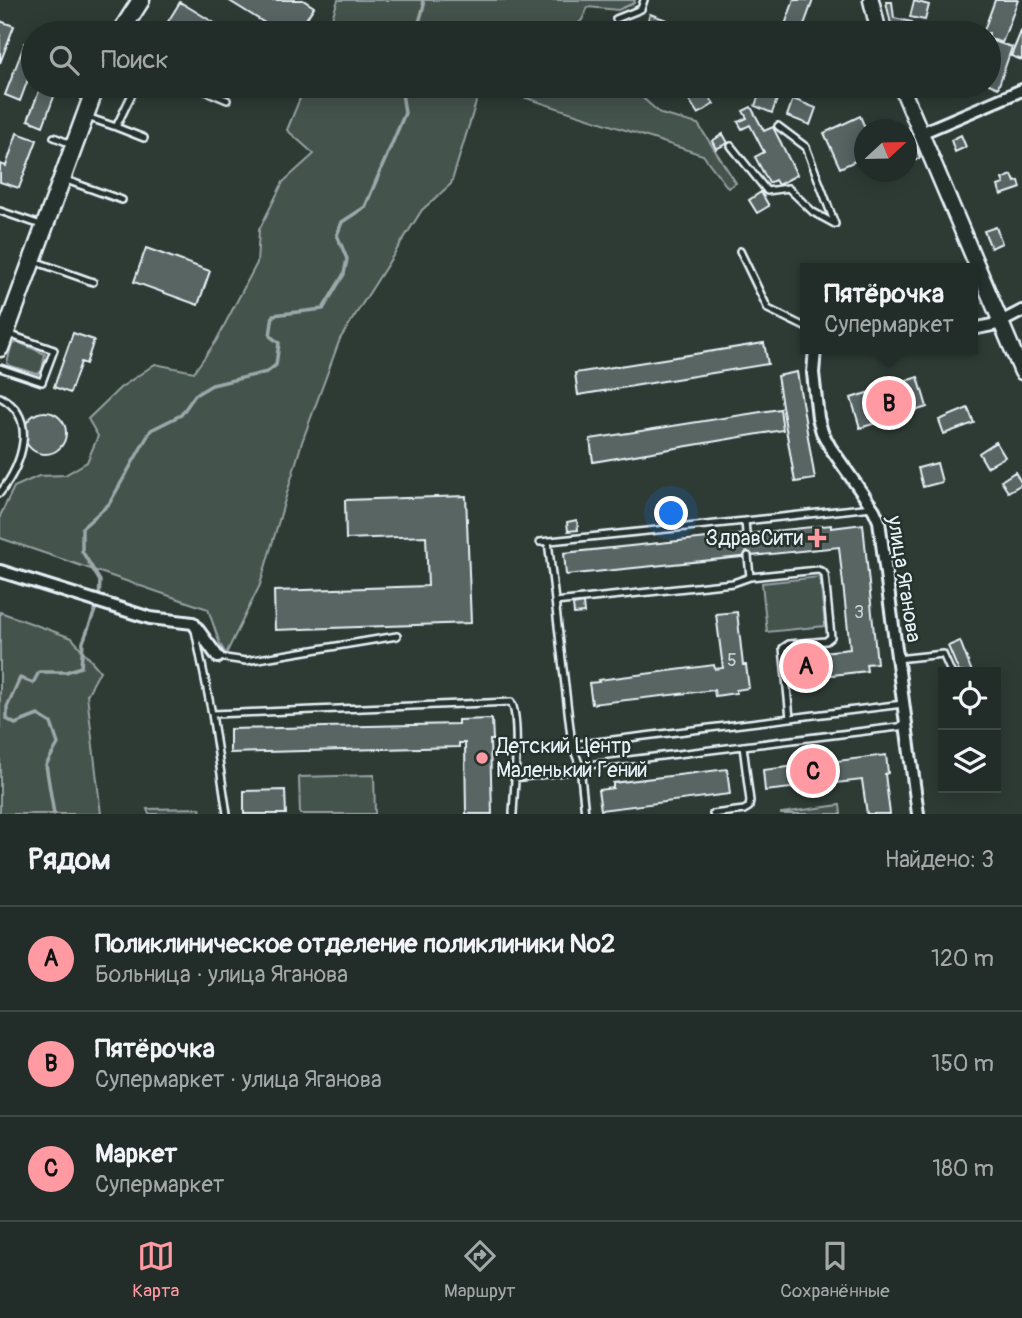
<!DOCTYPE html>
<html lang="ru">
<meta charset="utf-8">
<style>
body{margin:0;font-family:Pangolin,sans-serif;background:#2a3430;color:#f1f3f6}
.controls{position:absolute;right:21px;bottom:21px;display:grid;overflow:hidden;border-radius:0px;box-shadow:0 4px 18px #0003}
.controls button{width:63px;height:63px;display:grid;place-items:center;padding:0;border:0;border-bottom:2px solid #3f4845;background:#222c28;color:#f1f3f6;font:35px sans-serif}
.compass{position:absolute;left:854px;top:119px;width:63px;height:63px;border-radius:50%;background:#222c28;box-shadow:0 4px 18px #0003;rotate:68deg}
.you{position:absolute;left:672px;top:514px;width:24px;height:24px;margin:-18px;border:5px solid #fff;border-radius:50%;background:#1a73e8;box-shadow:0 0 0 10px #1a73e833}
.badge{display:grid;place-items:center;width:46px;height:46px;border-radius:50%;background:#ff9aa2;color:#111;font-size:23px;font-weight:700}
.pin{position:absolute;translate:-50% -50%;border:4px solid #fff;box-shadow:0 2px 7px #0006}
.popup{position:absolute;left:800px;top:263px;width:178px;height:91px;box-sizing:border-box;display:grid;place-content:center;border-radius:0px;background:#222c28;filter:drop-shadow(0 2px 5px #0005);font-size:23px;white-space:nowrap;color:#a2a7a8}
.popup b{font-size:26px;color:#f1f3f6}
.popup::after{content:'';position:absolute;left:50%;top:100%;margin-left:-14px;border:14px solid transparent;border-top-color:#222c28}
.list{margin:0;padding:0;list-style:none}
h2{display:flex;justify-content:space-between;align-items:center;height:91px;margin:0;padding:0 28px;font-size:30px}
h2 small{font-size:23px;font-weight:400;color:#a2a7a8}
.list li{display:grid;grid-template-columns:46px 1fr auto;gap:21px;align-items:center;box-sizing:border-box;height:105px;padding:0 28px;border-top:2px solid #3f4845}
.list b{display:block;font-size:26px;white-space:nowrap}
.list p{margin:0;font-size:23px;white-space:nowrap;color:#a2a7a8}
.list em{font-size:23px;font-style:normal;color:#a2a7a8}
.icon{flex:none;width:38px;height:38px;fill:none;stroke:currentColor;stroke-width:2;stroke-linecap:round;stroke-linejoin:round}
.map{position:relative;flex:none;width:1022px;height:814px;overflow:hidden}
.search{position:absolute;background:#222c28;box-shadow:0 4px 18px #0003;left:21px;right:21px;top:21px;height:77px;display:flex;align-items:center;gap:18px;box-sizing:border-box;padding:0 24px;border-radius:38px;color:#a2a7a8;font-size:26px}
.sheet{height:406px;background:#222c28}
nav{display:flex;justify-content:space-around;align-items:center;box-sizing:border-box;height:98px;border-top:2px solid #3f4845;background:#222c28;font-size:19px;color:#a2a7a8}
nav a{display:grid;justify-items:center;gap:4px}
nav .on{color:#ff9aa2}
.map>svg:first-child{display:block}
.green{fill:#45524e;stroke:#96a2a3;stroke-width:2}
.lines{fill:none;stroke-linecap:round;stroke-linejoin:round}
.stream{stroke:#9da8a9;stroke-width:3.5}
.building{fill:#596563;stroke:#e8f1f8;stroke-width:2}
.service-casing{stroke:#e8f1f8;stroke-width:10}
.minor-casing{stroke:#e8f1f8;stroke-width:16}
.secondary-casing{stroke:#e8f1f8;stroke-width:19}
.primary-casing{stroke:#e8f1f8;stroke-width:21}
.service{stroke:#26332d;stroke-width:5}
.minor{stroke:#26332d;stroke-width:10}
.secondary{stroke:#26332d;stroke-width:14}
.primary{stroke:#26332d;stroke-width:16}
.poi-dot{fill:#ff9aa2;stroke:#26332d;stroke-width:2.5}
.labels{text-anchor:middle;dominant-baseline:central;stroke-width:5;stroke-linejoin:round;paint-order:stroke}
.number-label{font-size:18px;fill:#c4ced3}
.poi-label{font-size:21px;fill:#e8f1f8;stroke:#26332d;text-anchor:end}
.street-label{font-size:21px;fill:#e8f1f8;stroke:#26332d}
</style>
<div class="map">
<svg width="1022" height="814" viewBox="0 0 1022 814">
<rect width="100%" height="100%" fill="#2e3b35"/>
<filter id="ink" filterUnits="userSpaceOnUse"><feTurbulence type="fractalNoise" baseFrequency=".0143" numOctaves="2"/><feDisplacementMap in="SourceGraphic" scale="14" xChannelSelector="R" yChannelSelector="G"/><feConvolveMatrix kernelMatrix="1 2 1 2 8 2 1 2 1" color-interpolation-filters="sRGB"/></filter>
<g filter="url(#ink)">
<path class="green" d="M338 0H635L634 3 618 10 588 7 582 20 568 33H327Z
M305 86H481L451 184 422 210 340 339 302 442 260 585 226 654 220 644 208 609 0 538V516L14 487 39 476 65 475 87 462 98 436 88 419 120 388 155 364 194 372 216 341 257 263 259 230 283 182 314 154 287 130Z
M489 86H629L661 114 698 124 736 183 728 188 703 155Z
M15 343H20L45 354 42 370 38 374 11 366 7 363 11 347Z
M820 577 825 626 767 632 762 583Z
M0 612 72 638 100 671 87 695 101 814H0Z
M374 775 375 814H300L299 777Z
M840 805 841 814H781V813Z
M200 808 201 814H149L147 809Z"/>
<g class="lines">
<path class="stream" d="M416 33 424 5 422 0
M54 814 46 765 58 744 51 723 38 715 15 724 7 719V707L20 678 33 683 39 672H66L81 667 83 642 99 600 100 581 82 551V528L109 504 151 430 181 415 195 395 212 385 267 372 276 365 279 343 270 336 273 315 323 309 344 274 347 259 337 235 342 222 365 207 405 113 401 86"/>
</g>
<path class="building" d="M228 0H303L314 7 297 33H281Z
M794 0H813L801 33H782Z
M995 0H1018L1002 43 989 38V33H983Z
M914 1 929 5 925 20 910 17Z
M180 2 231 33H161Z
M886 2H892L894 18 912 22 911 33H893Z
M650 14 667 20 663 32 646 26Z
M0 21 14 26 0 63Z
M1022 29V60L1011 56Z
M989 40 1012 47 998 88 989 84Z
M25 43 33 46V66L20 101 5 95Z
M41 86H58L43 126 28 120Z
M688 86H702L714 104 698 114 682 89Z
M762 86H782L772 113 755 106Z
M793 99 816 108 810 125 787 116Z
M751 107 764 131 773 127 797 175 778 185 775 180 769 183 755 157 764 152 750 125 742 129 738 122 747 118 743 111Z
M860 116 866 130 864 157 840 168 824 133Z
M17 133 37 140 19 188 0 182V164L6 166Z
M723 134 728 143 716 149 712 141Z
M961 135 966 147 955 152 951 140Z
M915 144 920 158 906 163V147Z
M1012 175 1015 182 1019 181 1021 188 1001 195 998 186 1004 184 1002 179Z
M761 192 769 206 757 213 749 200Z
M996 227 1002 243 991 248 984 231Z
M146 248 210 271 198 305 134 282Z
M73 333 94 340 86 364 81 362 70 393 54 387Z
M764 343 768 364 578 395 575 373Z
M797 372 815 479 795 482 777 376Z
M918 377 927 407 860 428 851 398Z
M968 408 974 423 944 434 939 420Z
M780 409 783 430 593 462 590 439Z
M24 433a21 21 0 1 1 42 0a21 21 0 1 1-42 0Z
M996 442 1005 457 987 467 979 453Z
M937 463 942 482 923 487 918 468Z
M1015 472 1022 484 1008 492 1001 481Z
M466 496 471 623 275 630 274 591 428 586 426 536 346 539 345 500Z
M577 520 578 530 568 531 567 522Z
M863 524 877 663 866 664 867 671 806 678 804 654 850 649 839 547 566 575 564 553 831 525V528Z
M583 603 584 613 574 614 573 605Z
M737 612 743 665H746L749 688 736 690V693L715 696 714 690 592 704 589 683 599 682 598 680 714 665 715 669 723 668 716 614Z
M960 641 972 672H959L948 646Z
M492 719 493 740H490L492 814H466L465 743H459V747L230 753V729L458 724V720Z
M886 755 888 773 885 774 890 814H867L862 780 765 791 763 770Z
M727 769 730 794 601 810 598 790 613 788V783Z
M285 790 286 814H244V791Z"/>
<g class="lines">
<g class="service-casing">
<path id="service" d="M616 19 641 9 644 0
M194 86 227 100
M87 117 116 127 136 86
M778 126 806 147 835 224
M116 127 144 138
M54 137 71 144
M731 146 767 191 788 188 813 212 835 224
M66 180 122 200
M0 211 41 225
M740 251 768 309 805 327
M34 261 93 282
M0 368 42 382 54 350 8 334
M0 397C40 418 21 466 0 493
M746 533 745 521 872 507
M548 541 572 745 580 766
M540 542 745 521
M748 556 750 577 818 570 823 572 825 575 831 637 826 641 789 644 783 648 790 718
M555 602 733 583 750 577
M195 630 212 714 227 814
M218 657 246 661 397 636
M897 659 943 654 951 672
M212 714 511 702C521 717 514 792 513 814
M572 745 903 704
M514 778 580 770
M585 814 580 766 906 726
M713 814 744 810 749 807 750 801 743 746"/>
</g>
<g class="minor-casing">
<path id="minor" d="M921 133 1022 90
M973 329 997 324 1022 311
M815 349 813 373 818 418 822 432 830 447 874 510 879 521 918 814
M0 571 150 618 193 623 218 657"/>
</g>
<g class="secondary-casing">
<path id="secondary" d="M871 0 879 33
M901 86 1022 372"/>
</g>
<g class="primary-casing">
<path id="primary" d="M120 33 141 0
M0 348 96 86"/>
</g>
<use href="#service" class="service"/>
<use href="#minor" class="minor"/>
<use href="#secondary" class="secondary"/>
<use href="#primary" class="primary"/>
</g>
</g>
<g class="poi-dot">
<path d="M813.5 527.5h7v7h7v7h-7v7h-7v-7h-7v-7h7z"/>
<circle cx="482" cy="758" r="7"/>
</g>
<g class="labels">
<g class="number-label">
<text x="859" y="612">3</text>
<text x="732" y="660">5</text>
</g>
<g class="poi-label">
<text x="803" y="538">ЗдравСити</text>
<text x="496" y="746" text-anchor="start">Детский Центр<tspan x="496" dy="24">Маленький Гений</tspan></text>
</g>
<g class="street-label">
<text transform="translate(904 579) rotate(81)">улица Яганова</text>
</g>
</g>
</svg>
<div class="controls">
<button><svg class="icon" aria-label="locate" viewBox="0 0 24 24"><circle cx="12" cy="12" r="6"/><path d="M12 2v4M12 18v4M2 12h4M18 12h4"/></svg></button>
<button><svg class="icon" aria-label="layers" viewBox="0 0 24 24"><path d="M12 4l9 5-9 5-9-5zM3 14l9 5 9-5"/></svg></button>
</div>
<svg class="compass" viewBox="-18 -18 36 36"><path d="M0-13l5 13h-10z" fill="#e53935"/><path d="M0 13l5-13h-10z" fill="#a2a7a8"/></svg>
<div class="you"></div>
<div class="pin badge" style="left:806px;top:666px">A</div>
<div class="pin badge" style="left:889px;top:403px">B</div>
<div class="popup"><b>Пятёрочка</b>Супермаркет</div>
<div class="pin badge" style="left:813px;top:771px">C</div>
<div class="search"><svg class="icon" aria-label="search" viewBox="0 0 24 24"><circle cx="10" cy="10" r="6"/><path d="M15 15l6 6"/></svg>Поиск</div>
</div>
<section class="sheet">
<h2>Рядом<small>Найдено: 3</small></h2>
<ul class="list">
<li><span class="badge">A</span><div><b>Поликлиническое отделение поликлиники №2</b><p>Больница · улица Яганова</p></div><em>120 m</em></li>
<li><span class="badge">B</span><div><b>Пятёрочка</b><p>Супермаркет · улица Яганова</p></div><em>150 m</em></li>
<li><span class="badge">C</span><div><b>Маркет</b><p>Супермаркет</p></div><em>180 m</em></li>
</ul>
</section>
<nav>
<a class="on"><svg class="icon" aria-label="map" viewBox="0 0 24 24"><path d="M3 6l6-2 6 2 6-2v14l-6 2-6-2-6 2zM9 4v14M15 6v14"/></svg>Карта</a>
<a><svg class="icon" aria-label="directions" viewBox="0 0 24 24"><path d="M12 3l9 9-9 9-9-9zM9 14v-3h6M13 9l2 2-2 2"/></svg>Маршрут</a>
<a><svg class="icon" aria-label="saved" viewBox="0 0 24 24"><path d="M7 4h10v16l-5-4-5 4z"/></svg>Сохранённые</a>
</nav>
